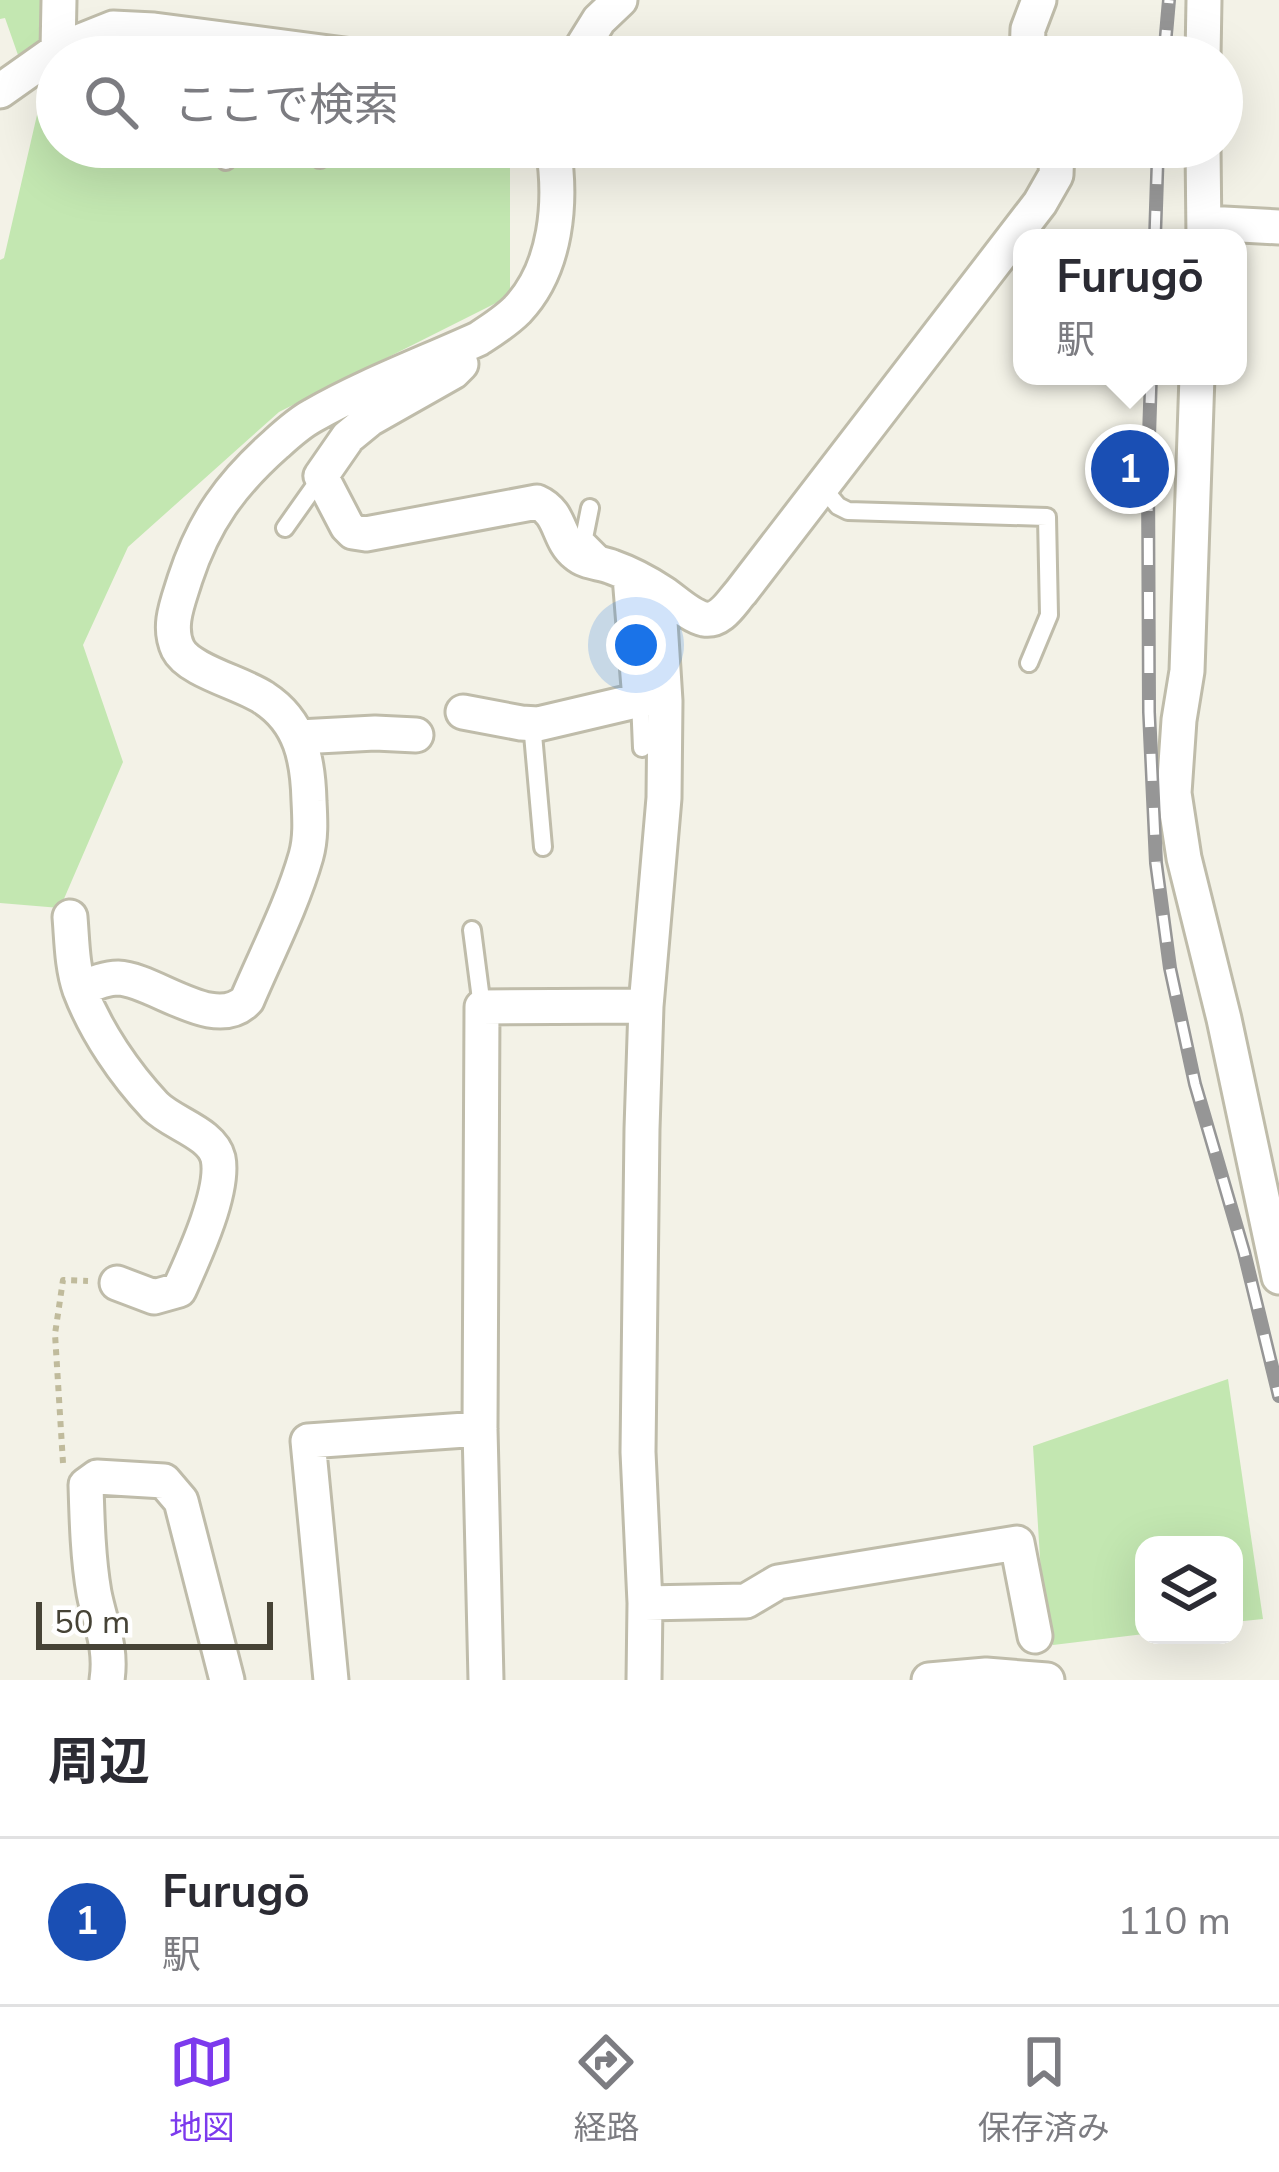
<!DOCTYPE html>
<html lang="ja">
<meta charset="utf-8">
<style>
body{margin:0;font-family:"Nunito Sans","Noto Sans JP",sans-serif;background:#f2f2f3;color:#2b2b33}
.controls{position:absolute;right:36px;bottom:36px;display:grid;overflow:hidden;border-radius:24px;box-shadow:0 12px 48px #0002}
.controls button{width:108px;height:108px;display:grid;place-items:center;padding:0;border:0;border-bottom:3px solid #e1e1e2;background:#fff;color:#2b2b33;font:60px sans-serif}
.scale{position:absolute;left:36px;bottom:30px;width:237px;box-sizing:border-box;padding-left:12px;border:6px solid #464336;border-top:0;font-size:33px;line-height:42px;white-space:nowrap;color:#464336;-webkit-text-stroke:9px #fff;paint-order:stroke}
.you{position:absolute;left:636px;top:645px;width:42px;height:42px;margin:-30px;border:9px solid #fff;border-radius:50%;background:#1a73e8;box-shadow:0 0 0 18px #1a73e833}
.badge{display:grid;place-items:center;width:78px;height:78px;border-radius:50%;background:#7c3aed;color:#fff;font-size:39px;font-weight:700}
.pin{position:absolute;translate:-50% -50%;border:6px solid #fff;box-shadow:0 3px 12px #0006}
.popup{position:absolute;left:1013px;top:229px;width:234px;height:156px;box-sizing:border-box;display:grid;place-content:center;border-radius:24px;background:#fff;filter:drop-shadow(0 3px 9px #0005);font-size:39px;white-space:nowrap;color:#7c7c81}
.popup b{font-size:45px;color:#2b2b33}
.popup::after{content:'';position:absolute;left:50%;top:100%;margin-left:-24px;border:24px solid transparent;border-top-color:#fff}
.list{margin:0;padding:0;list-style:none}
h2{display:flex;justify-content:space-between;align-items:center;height:156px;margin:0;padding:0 48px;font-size:51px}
h2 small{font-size:39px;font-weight:400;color:#7c7c81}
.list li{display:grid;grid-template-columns:78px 1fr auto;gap:36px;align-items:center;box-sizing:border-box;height:168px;padding:0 48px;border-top:3px solid #e1e1e2}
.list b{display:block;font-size:45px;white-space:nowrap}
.list p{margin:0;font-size:39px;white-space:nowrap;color:#7c7c81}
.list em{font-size:39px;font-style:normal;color:#7c7c81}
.icon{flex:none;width:66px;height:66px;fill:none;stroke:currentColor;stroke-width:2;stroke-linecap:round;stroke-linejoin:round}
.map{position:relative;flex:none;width:1279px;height:1680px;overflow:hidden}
.search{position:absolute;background:#fff;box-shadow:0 12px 48px #0002;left:36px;right:36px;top:36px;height:132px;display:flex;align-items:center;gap:30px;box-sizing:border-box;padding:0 42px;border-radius:66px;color:#7c7c81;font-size:45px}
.sheet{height:324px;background:#fff}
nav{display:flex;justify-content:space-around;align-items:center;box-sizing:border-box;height:168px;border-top:3px solid #e1e1e2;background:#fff;font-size:33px;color:#7c7c81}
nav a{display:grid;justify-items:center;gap:6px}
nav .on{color:#7c3aed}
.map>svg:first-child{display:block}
.green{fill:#c3e7b1}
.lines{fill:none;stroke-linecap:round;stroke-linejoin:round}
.service-casing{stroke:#bfbcaa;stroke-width:22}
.minor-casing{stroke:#bfbcaa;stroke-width:39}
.path{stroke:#c0bb9c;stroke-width:6;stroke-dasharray:6 6;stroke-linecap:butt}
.service{stroke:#fff;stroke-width:16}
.minor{stroke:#fff;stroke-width:33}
.rail-casing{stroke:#969696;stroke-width:14}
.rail{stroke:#fff;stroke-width:9;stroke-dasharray:27;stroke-linecap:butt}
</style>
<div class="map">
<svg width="1279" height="1680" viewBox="0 0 1279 1680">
<rect width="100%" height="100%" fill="#f3f2e7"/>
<path class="green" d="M0 0H50L45 37 18 55 5 18 0 19Z
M57 70V147H510V296L279 412 128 547 83 645 123 762 60 908 0 903V260L4 258 46 76Z
M1228 1379 1263 1619 1234 1622V1545H1144V1634L1053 1645 1044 1622 1033 1446Z"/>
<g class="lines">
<g class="service-casing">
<path id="service" d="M214 147 226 161
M320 159 322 147
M822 487 838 506 848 511 1047 517 1049 615 1029 663
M590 508 584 538 603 557
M285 528 321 477
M640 700 642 748
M532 723 543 847
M472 930 482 1007"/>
</g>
<g class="minor-casing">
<path id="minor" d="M58 50 59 0
M576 57 599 20 620 0
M1027 57 1028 29 1039 0
M1203 57 1204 0
M0 91 58 50 113 28 154 30 360 57
M1203 147 1204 238
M1205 223 1279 227
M461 364 453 372 370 419 348 437 321 476 347 526 353 532 366 534 537 502C562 513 557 539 576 554 586 563 600 562 612 567 629 573 648 583 663 593 675 601 690 616 704 619 721 622 731 603 741 592L1040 203 1056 175 1057 147
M1197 376 1187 671 1179 720 1174 793 1184 858 1224 1019 1279 1277
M463 712 521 723 538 724 640 700 630 576
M299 737 375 733 416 735
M70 917C72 941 72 967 80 990 96 1032 125 1074 155 1106 173 1124 212 1133 218 1158 225 1191 193 1259 179 1290L154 1297 117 1283
M80 989C92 984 105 978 118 978 154 979 215 1034 247 1000 267 953 292 905 306 856 311 838 310 820 309 801 308 760 301 722 264 698 242 683 189 671 178 649 167 626 178 602 185 579 204 521 231 484 276 444 287 434 299 423 312 416 364 386 423 364 478 339 492 330 505 322 517 310 557 268 562 201 553 147
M645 1603 746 1601 778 1582 1017 1543 1035 1636
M107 1680C112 1646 100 1624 94 1593 88 1558 87 1520 86 1485L97 1477 164 1481 181 1501 227 1680
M331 1680 308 1441 480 1429
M486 1680 480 1429 482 1007 646 1006
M644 1680 645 1603 638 1452 642 1129 646 1006 664 798 665 701 658 590
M929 1680 986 1675 1047 1680"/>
</g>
<path class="path" d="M63 1463 55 1334 63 1280 88 1281"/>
<use href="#service" class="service"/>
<use href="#minor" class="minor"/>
<g class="rail-casing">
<path id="rail" d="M1164 57 1169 0
M1155 238 1158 147
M1151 376 1148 466 1149 712 1156 863 1170 968 1195 1084 1244 1252 1279 1396"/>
</g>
<use href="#rail" class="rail"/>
</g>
</svg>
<div class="controls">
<button><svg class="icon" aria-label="layers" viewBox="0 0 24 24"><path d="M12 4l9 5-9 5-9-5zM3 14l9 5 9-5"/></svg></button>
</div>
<div class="scale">50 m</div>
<div class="you"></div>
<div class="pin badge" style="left:1130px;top:469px;background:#1a4fb4">1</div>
<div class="popup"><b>Furugō</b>駅</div>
<div class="search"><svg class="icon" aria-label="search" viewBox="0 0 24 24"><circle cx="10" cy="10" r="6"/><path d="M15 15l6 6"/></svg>ここで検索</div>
</div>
<section class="sheet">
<h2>周辺<small></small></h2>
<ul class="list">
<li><span class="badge" style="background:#1a4fb4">1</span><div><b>Furugō</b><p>駅</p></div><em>110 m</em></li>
</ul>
</section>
<nav>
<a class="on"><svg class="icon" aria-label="map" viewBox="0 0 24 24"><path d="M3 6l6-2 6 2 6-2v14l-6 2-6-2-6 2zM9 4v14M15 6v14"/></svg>地図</a>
<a><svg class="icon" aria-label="directions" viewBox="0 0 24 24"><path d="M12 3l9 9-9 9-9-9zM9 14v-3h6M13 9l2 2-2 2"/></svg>経路</a>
<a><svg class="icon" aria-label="saved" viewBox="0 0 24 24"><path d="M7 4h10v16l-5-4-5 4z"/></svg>保存済み</a>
</nav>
